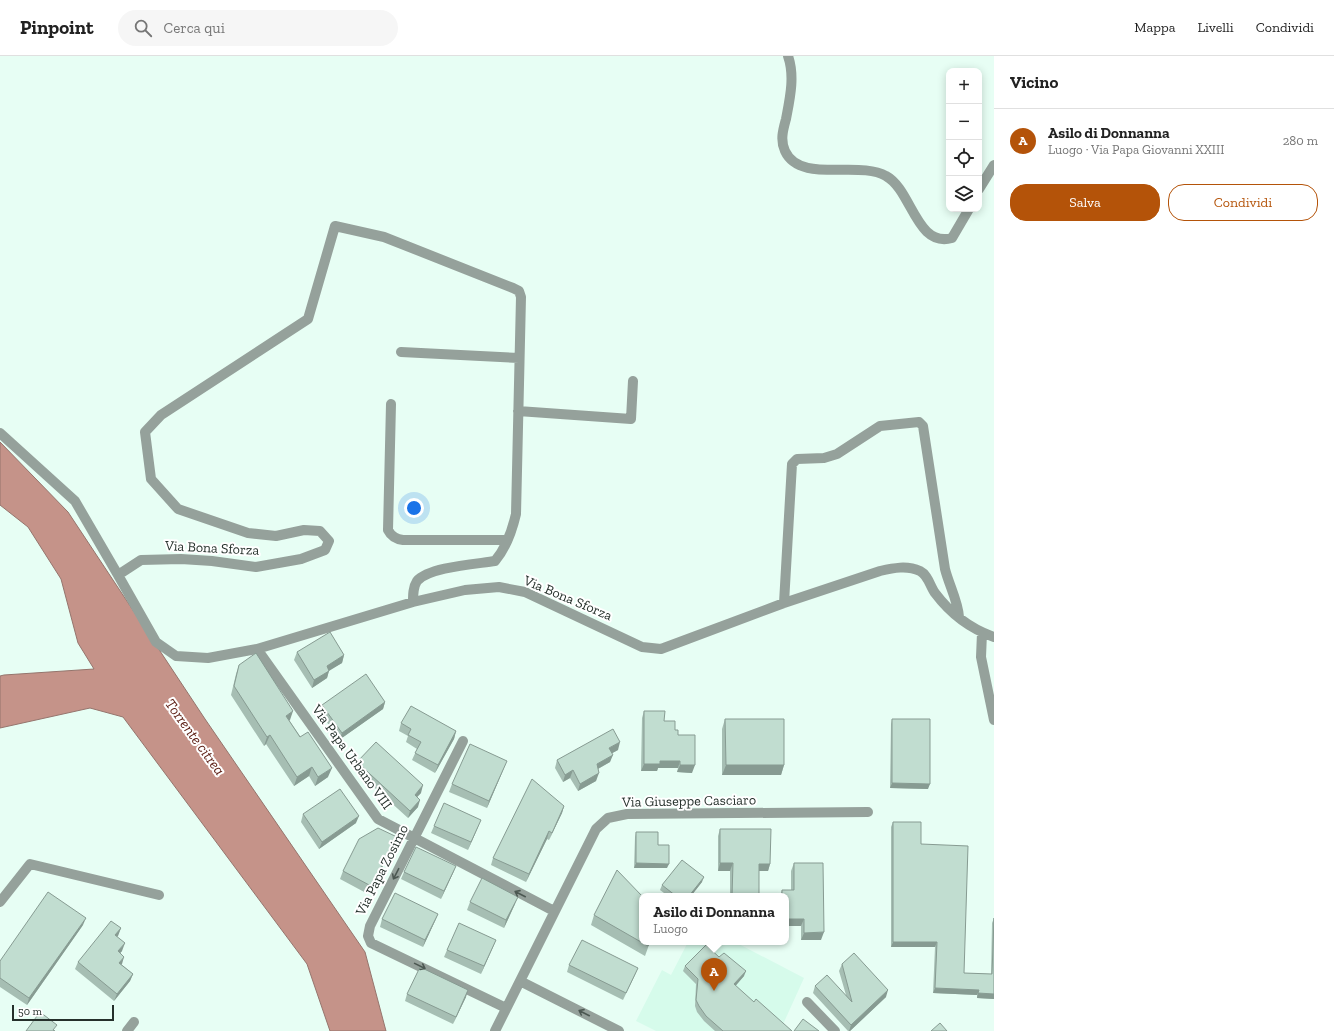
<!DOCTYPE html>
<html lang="it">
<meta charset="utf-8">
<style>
body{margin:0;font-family:"Zilla Slab",serif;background:#f6f6f6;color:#222}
.controls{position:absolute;right:12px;top:12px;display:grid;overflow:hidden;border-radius:8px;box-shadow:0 2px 10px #0003}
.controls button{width:36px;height:36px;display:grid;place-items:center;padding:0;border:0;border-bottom:1px solid #e0e0e0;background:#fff;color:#222;font:20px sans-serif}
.scale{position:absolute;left:12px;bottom:10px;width:102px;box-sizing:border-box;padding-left:4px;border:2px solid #25302b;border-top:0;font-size:11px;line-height:14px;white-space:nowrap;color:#25302b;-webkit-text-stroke:3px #fff;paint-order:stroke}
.you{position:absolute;left:414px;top:452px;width:14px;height:14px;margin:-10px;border:3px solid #fff;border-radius:50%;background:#1a73e8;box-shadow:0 0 0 6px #1a73e833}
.badge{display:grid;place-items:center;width:26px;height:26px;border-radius:50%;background:#b45309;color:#fff;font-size:13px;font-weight:700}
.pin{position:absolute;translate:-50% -33px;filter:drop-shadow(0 1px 2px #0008)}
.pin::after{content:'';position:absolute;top:21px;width:14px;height:12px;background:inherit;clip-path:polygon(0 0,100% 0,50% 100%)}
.popup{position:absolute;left:639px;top:837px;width:150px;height:52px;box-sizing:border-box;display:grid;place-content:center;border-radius:8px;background:#fff;filter:drop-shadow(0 1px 3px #0005);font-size:13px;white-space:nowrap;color:#767676}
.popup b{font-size:15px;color:#222}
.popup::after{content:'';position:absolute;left:50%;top:100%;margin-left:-8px;border:8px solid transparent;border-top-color:#fff}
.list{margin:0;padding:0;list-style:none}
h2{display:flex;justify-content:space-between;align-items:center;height:52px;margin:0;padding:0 16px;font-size:17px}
h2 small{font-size:13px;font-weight:400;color:#767676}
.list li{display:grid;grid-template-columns:26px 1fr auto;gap:12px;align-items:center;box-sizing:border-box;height:64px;padding:0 16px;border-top:1px solid #e0e0e0}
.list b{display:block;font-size:15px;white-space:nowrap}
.list p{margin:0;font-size:13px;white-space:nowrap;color:#767676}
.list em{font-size:13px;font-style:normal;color:#767676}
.actions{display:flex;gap:8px;padding:12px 16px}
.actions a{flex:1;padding:9px 0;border:1px solid #b45309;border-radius:16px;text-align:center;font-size:14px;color:#b45309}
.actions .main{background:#b45309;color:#fff}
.icon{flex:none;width:22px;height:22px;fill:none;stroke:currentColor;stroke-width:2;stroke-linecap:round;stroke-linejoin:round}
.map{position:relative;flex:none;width:994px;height:975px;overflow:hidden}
header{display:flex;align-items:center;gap:24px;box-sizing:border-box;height:56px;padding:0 20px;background:#fff;border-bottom:1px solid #e0e0e0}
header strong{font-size:19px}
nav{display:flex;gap:22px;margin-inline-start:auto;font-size:14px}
.search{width:280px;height:36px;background:#f6f6f6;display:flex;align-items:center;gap:10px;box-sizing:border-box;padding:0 14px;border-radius:22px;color:#767676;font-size:15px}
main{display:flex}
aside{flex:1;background:#fff}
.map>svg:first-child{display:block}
.built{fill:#d6fbeb}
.water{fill:#c59389;stroke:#95756d}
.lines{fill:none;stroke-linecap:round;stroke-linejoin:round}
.minor{stroke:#95a19b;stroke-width:10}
.wall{fill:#a6beb3}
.shaded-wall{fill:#879b92}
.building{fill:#c1ddd0;stroke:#879b92}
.oneway{stroke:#4c5852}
.labels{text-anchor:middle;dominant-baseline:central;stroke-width:4;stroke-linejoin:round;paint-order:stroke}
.street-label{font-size:14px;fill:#25302b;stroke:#fff}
.water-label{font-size:15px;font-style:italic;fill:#5e2016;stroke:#fff}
</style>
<header>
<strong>Pinpoint</strong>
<div class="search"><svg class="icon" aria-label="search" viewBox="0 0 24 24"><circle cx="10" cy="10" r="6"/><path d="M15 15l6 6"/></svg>Cerca qui</div>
<nav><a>Mappa</a><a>Livelli</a><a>Condividi</a></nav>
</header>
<main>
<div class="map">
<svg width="994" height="975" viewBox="0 0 994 975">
<rect width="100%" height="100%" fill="#e7fef4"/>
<path class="built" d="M688 886H735L804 922 780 975H656L636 965 662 914 671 919Z"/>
<path class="water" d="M0 386 68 456 205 663 365 896 386 975H330L307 908 123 661 90 652 0 672V620L4 619 94 613 78 587 61 523 28 471 0 449Z"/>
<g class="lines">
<path class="minor" d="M788 0C795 20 790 42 786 63 783 74 780 84 785 95 800 128 859 104 886 120 912 134 916 192 952 182L969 153
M979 133 994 109
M401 296 519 302
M391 348 388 474C391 480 395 483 403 484H507
M518 355 631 363 633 325
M0 377 75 445 118 519
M413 546C413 539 413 531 417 525 429 511 477 508 495 505 506 492 512 475 516 458L521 241 519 235 513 232 384 181 335 170 308 263 161 359 145 376 151 423 178 453 248 477 276 480 304 474 320 475 329 485 325 494 301 503 256 511 212 505 181 503 141 504 118 519 156 586 176 600 208 602 257 593 413 546 465 534 499 531 525 536 642 591 661 593 784 547 880 515C893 512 907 509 920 515 928 519 930 530 935 537 950 557 971 573 994 581
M784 547 792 408 797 403 824 402 837 398 880 370 919 366 923 370 945 513C949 529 958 545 959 561
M982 577 981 601 994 664
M257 593 378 763 554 855
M463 685 370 870 368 880 371 887 506 952
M0 846 30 808 159 839
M520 925 619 975
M807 946 835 975
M127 975 134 966
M495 975 596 773 608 762 627 758 868 756"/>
</g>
<path class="wall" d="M297 596 344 599 342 607 329 614 327 622 312 632 294 604Z
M239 609 290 664H289L328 721 315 730 309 720 294 730 266 688 264 690 231 639 236 618Z
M385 646 383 653 339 684 320 656 322 649Z
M644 655 664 665 675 674 678 679 692 717 677 716 678 712H658L657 715H641L642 662Z
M725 663 784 709 781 719H722V673Z
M892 663 928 733 890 732 891 668Z
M401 667 456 675 454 683 435 717 412 704 417 693 406 686 408 680 399 675Z
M618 694 612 697 610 706 598 713 596 725 578 735 570 722 563 726 555 712 557 704Z
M357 706 421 737 417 741 418 751 408 762 355 714Z
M504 712 487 752 449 736 452 728Z
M564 750 562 757 549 784 547 783 526 826 491 809 493 802Z
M303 758 356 767 319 793 301 766Z
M893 766 921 788 964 917 991 918 992 867 994 862V943L977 942V939L933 937 935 891H891V771Z
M434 770 478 771 468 794 431 777Z
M720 773 770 808 768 815H759V840H730V815H718V780Z
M636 776 658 789 667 812H634L635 781Z
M394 789 368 838 340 823 343 815Z
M794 807 821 884H801V870H786V840H780L782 834H791V815Z
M456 810 453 817 441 843 401 823 404 816Z
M702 826 691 840H668L660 834 662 829Z
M470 846 515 848 504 872 467 854Z
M438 858 435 865 423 891 380 871 382 863Z
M594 859 650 886 645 900 591 869Z
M83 869 27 949 0 931V905Z
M121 872 117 881 122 895 120 897 121 908 133 918 130 925 114 945 75 913 78 906Z
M496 884 481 918 444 901 447 894Z
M719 901 744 920 735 930 754 946 792 975H715L704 965 697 956 695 950 696 928 683 915 685 910Z
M842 908 886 941 850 975H848L813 937 815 930 846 939 839 915Z
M569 909 638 912 635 919 623 944 567 916Z
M407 938 466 941 453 968 405 945Z"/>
<path class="shaded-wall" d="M344 599 342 607 324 618 327 610Z
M329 615 327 622 312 632 314 624Z
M385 646 383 653 339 684 342 677Z
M293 655 290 664 283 669 286 660Z
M456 675 454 683 435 717 438 709Z
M270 679 266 688 264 690 267 681Z
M620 686 618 694 607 700 609 692Z
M613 699 610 706 594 715 597 708Z
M507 705 504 712 487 752 489 745Z
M660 705H680L678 712H658L657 715H641L644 708Z
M680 709H695L692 717 677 716Z
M726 709H784L781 719H722Z
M312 711 309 720 294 730 297 721Z
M332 712 328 721 315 730 318 721Z
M573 714 570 722 563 726 565 719Z
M599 717 596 725 578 735 580 728Z
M892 727 930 728 928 733 890 732Z
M423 729 421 737 412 746 415 739Z
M420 744 418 751 408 762 410 755Z
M564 750 562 757 549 784 552 777Z
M359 760 356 767 319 793 322 786Z
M481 764 478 771 468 794 471 786Z
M549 775 547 783 526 826 529 818Z
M397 781 394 789 368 838 371 830Z
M636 807 669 808 667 812H634Z
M720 807H733L730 815H718Z
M759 808H770L768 815H757Z
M456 810 453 817 441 843 444 835Z
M704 821 702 826 691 840H689Z
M518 841 515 848 504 872 506 864Z
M438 858 435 865 423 891 425 884Z
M86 862 83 869 27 949 29 942Z
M786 863H804L801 870H786Z
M121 872 118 880 112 886 115 879Z
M824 876 821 884H801L804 877Z
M496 884 493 891 481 918 484 910Z
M893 886H937L935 891H891Z
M125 887 122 895 115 903 118 895Z
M124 901 122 908 116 914 119 907Z
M746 915 744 920 732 934 734 928Z
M133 918 130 925 114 945 117 938Z
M935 932 979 934 977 939 933 937Z
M468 934 466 941 453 968 456 961Z
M888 934 886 941 850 975H849L851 969Z
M978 937 994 938V943L977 942Z"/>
<path class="building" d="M330 576 344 599 327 610 329 615 314 624 297 596Z
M256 597 293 655 286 660 300 681 308 676 332 712 318 721 312 711 297 721 270 679 267 681 234 630 239 609Z
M366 618 385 646 342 677 322 649Z
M411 650 456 675 438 709 415 697 421 686 408 679 411 673 401 667Z
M644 655H665L664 665H675V674H678V679H695V709H680V705H660V708H644Z
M725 663H784V709H726Z
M892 663H930V728L892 727Z
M613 673 620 686 609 692 613 699 597 708 599 717 580 728 573 714 565 719 557 704Z
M376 686 423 729 415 739 420 744 410 755 357 706Z
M470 688 507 705 489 745 452 728Z
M532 723 564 750 552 777 549 775 529 818 493 802Z
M340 733 359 760 322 786 303 758Z
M444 747 481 764 471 786 434 770Z
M893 766H921V788L968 790 964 917 992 918 994 862V938L978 937 979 934 935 932 937 886H893Z
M378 772 397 781 371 830 343 815 359 783Z
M720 773H771L770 808H759V840H732L733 807H720Z
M636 776H658V789H669V808L636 807Z
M416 791 456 810 444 835 404 816Z
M682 804 704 821 689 840H676L662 829Z
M794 807H823L824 876 804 877V863H786V840H782V834H794Z
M617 814 642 840V886H650L648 890 594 859Z
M482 822 518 841 506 864 470 846Z
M48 836 86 862 29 942 0 922V905Z
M395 837 438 858 425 884 382 863Z
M111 865 121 872 115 879 125 887 118 895 124 901 119 907 133 918 117 938 78 906Z
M459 867 496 884 484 910 447 894Z
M582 884 638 912 626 937 569 909Z
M706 889 719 901 724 897 746 915 734 928 754 946 756 943 792 975H723L706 960 699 950 696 944 698 923 685 910Z
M854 897 888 934 851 969 815 930 827 919 852 946 842 908Z
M420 911 468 934 456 961 407 938Z
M40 956 57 969 53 974 55 975H26Z
M803 963 819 975H794Z
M940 967 947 975H931Z"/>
<defs><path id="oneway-shaft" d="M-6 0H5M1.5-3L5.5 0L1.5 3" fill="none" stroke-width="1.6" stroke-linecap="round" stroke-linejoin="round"/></defs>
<g class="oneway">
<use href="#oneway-shaft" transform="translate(396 818) rotate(117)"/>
<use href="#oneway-shaft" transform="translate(520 838) rotate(-153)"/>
<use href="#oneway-shaft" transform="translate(420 910) rotate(26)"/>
<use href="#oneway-shaft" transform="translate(584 957) rotate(-153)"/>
</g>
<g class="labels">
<g class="street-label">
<text transform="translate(212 492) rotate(3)">Via Bona Sforza</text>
<text transform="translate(568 542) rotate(23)">Via Bona Sforza</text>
<text transform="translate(352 701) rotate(54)">Via Papa Urbano VIII</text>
<text transform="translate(689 745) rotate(-1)">Via Giuseppe Casciaro</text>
<text transform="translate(382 814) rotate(-63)">Via Papa Zosimo</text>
</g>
<g class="water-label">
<text transform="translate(195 681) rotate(54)">Torrente citrea</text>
</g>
</g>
</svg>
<div class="controls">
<button>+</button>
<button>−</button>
<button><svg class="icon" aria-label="locate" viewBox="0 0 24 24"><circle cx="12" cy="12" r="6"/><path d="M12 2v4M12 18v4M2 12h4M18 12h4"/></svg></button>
<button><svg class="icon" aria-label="layers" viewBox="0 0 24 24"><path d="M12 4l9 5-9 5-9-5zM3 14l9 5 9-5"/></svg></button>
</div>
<div class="scale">50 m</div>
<div class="you"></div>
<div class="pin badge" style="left:714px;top:935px">A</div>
<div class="popup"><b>Asilo di Donnanna</b>Luogo</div>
</div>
<aside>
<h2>Vicino<small></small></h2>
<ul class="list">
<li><span class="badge">A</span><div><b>Asilo di Donnanna</b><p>Luogo · Via Papa Giovanni XXIII</p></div><em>280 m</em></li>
</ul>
<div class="actions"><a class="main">Salva</a><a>Condividi</a></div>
</aside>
</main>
